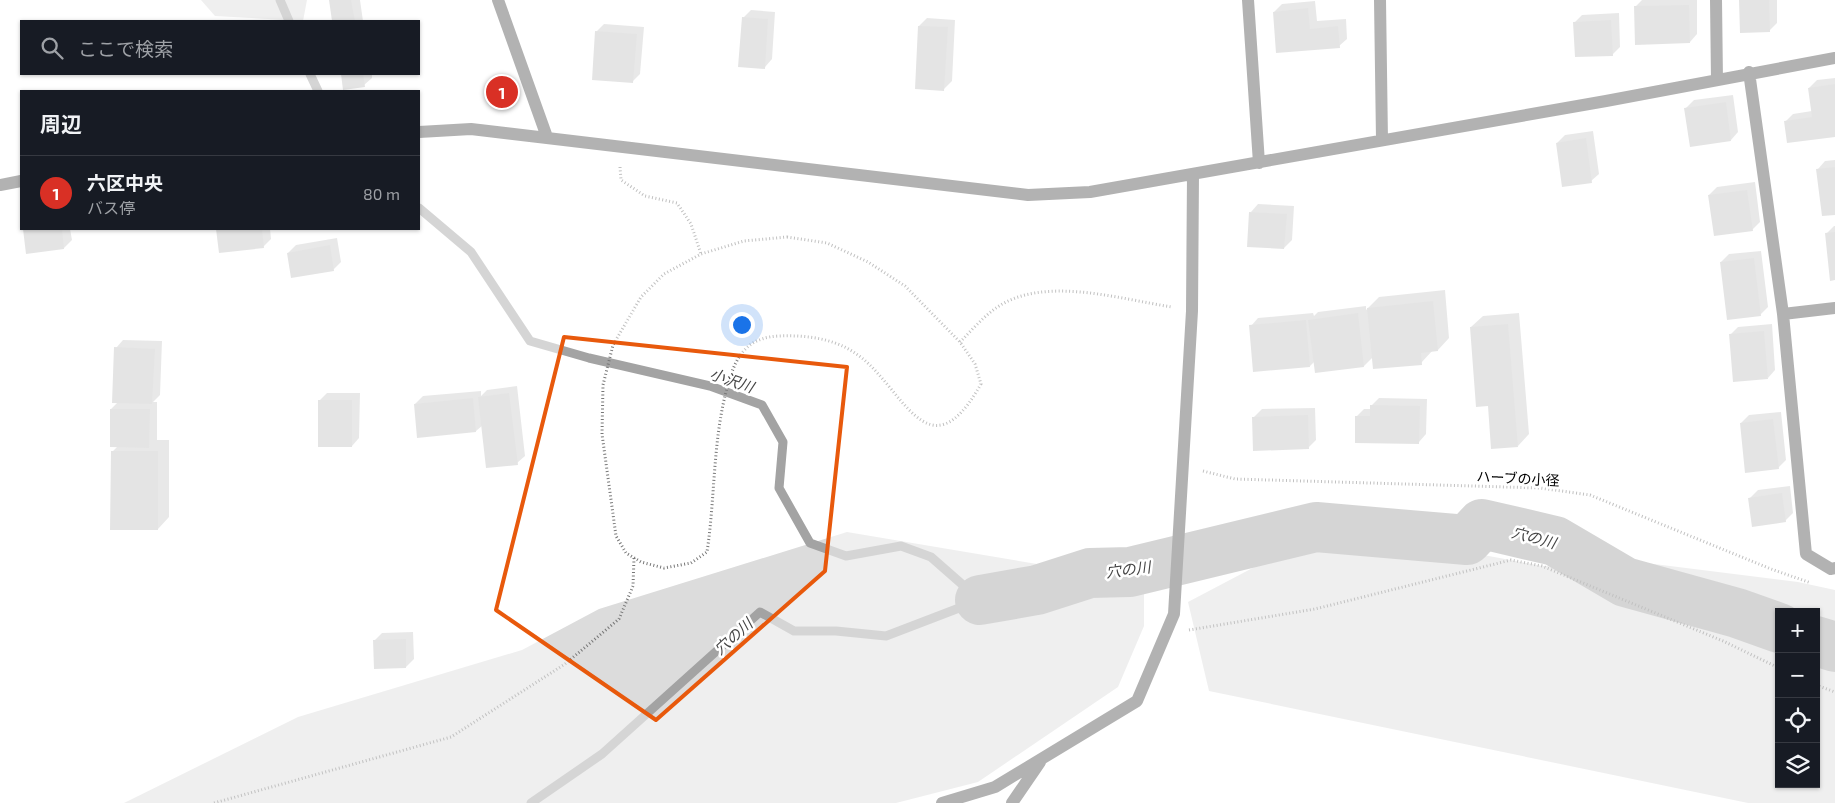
<!DOCTYPE html>
<html lang="ja">
<meta charset="utf-8">
<style>
body{margin:0;font-family:"Exo 2","Noto Sans JP",sans-serif;background:#20242c;color:#f1f3f6}
.controls{position:absolute;right:15px;bottom:15px;display:grid;overflow:hidden;border-radius:0px;box-shadow:0 1px 4px #0004}
.controls button{width:45px;height:45px;display:grid;place-items:center;padding:0;border:0;border-bottom:1px solid #363941;background:#171b24;color:#f1f3f6;font:25px sans-serif}
.you{position:absolute;left:741px;top:324px;width:18px;height:18px;margin:-12px;border:4px solid #fff;border-radius:50%;background:#1a73e8;box-shadow:0 0 0 8px #1a73e833}
.badge{display:grid;place-items:center;width:32px;height:32px;border-radius:50%;background:#d93025;color:#fff;font-size:16px;font-weight:700}
.pin{position:absolute;translate:-50% -50%;border:2px solid #fff;box-shadow:0 1px 5px #0006}
.list{margin:0;padding:0;list-style:none}
h2{display:flex;justify-content:space-between;align-items:center;height:65px;margin:0;padding:0 20px;font-size:21px}
h2 small{font-size:16px;font-weight:400;color:#9ea1a6}
.list li{display:grid;grid-template-columns:32px 1fr auto;gap:15px;align-items:center;box-sizing:border-box;height:75px;padding:0 20px;border-top:1px solid #363941}
.list b{display:block;font-size:19px;white-space:nowrap}
.list p{margin:0;font-size:16px;white-space:nowrap;color:#9ea1a6}
.list em{font-size:16px;font-style:normal;color:#9ea1a6}
.icon{flex:none;width:28px;height:28px;fill:none;stroke:currentColor;stroke-width:2;stroke-linecap:round;stroke-linejoin:round}
.map{position:relative;flex:none;width:1835px;height:803px;overflow:hidden}
.search{position:absolute;background:#171b24;box-shadow:0 1px 4px #0004;left:20px;top:20px;width:400px;height:55px;display:flex;align-items:center;gap:12px;box-sizing:border-box;padding:0 18px;border-radius:0px;color:#9ea1a6;font-size:19px}
.panel{position:absolute;background:#171b24;box-shadow:0 1px 4px #0004;left:20px;top:90px;width:400px;height:140px;border-radius:0px}
.map>svg:first-child{display:block}
.green{fill:#dcdcdc;fill-rule:evenodd}
.shadow{fill:#0003}
.lines{fill:none;stroke-linecap:round;stroke-linejoin:round}
.stream{stroke:#a3a3a3;stroke-width:9}
.river{stroke:#a3a3a3;stroke-width:50}
.building{fill:#c4c4c4}
.path{stroke:#777;stroke-width:3;stroke-dasharray:1 2.5;stroke-linecap:butt}
.minor{stroke:#555;stroke-width:12}
.marked{fill:none;stroke:#e8590c;stroke-width:4;stroke-linejoin:round}
.labels{text-anchor:middle;dominant-baseline:central;stroke-width:5;stroke-linejoin:round;paint-order:stroke}
.street-label{font-size:14px;fill:#000;stroke:#fff}
.water-label{font-size:15px;font-style:italic;fill:#444;stroke:#fff}
</style>
<div class="map">
<svg width="1835" height="803" viewBox="0 0 1835 803">
<rect width="100%" height="100%" fill="#fff"/>
<path class="green" d="M201 0H307L303 21 215 16Z
M847 532 1144 582V626L1118 687 978 782 896 803H124L298 717 522 650 599 609Z
M1425 544 1542 566 1646 563 1798 582 1835 590V803H1748L1209 691 1188 602 1279 554ZM1779 612H1816V784H1779Z"/>
<path class="shadow" d="M330 0H360L363 21H334Z
M1642 0H1697V34L1690 42 1635 7Z
M1740 0H1777V23L1769 31Z
M1315 1 1317 21 1346 19 1347 39 1339 46 1274 12 1282 4Z
M751 10 775 12 772 59 765 67 743 18Z
M1619 13 1620 47 1612 55 1575 22 1582 15Z
M927 18 955 20 952 81 944 89 919 26Z
M604 24 644 27 640 74 632 82 596 32Z
M342 74H372V78L364 85 344 89Z
M1835 78V136L1785 122 1793 114 1812 111 1809 88 1817 80Z
M1733 95 1738 132 1731 140 1686 108 1694 100Z
M1593 131 1599 174 1591 181 1557 143 1565 135Z
M1835 160V214L1818 169 1825 161Z
M1755 182 1760 222 1752 230 1709 195 1717 187Z
M1258 204 1294 206 1292 240 1284 248 1251 212Z
M1834 226H1835V279L1826 234Z
M24 229H70L72 240 64 248 27 252Z
M217 229H270L271 239 263 247 220 252Z
M337 238 341 262 333 270 288 253 296 245Z
M1761 251 1768 307 1760 315 1721 262 1729 254Z
M1445 290 1449 338 1438 350H1433L1421 363 1373 357 1364 366 1315 361 1310 366 1254 371 1251 326 1258 318 1313 313 1314 316 1318 312 1366 306V310L1379 297Z
M1519 313 1529 434 1518 446 1489 405 1471 327 1483 316Z
M1772 324 1775 370 1768 378 1730 335 1738 327Z
M123 340 162 341 160 395 153 402H157V440H169V517L158 529 112 452 118 446 111 409 118 402 116 348Z
M517 386 525 456 517 463 483 425 476 431 418 436 415 404 423 396 481 391V396L487 390Z
M327 393H360L359 438 352 446 319 401Z
M1379 398 1427 399 1426 434 1419 442 1356 417 1364 409H1371V406Z
M1315 408 1316 440 1308 448 1254 417 1262 409Z
M1781 412 1786 460 1778 468 1741 423 1749 415Z
M1790 486 1793 513 1785 521 1750 498 1758 490Z
M413 632 414 659 406 667 374 641 382 633Z"/>
<g class="lines">
<path class="stream" d="M280 0 289 21
M310 74 318 91
M419 208 471 252 530 341 589 358 710 386 762 405 783 442 779 488 810 543 846 556 901 546 931 557 980 600 886 636 836 631H794L760 612 602 754 531 803"/>
<path class="river" d="M980 600 1037 590 1090 573 1130 572 1316 527 1467 540 1482 524 1555 541 1625 582 1737 613 1779 628
M1816 641 1835 647"/>
</g>
<path class="building" d="M329 0H351L355 21H332Z
M1739 0H1769L1770 32 1740 33Z
M1689 5 1690 43 1635 45 1634 6Z
M1308 8 1310 29 1338 26 1340 48 1276 53 1273 12Z
M742 17 768 19 765 69 738 67Z
M1611 20 1613 56 1575 57 1573 22Z
M918 26 948 27 944 91 915 89Z
M595 31 637 34 633 83 592 80Z
M341 74H363L365 87 343 90Z
M1835 84V137L1787 143 1784 121 1812 117 1808 88Z
M1726 102 1731 141 1690 147 1684 108Z
M1586 138 1592 183 1562 187 1556 143Z
M1835 167V215L1822 216 1816 169Z
M1747 190 1753 231 1714 236 1708 195Z
M1249 212 1287 214 1284 249 1247 247Z
M23 229H62L64 249 26 254Z
M216 229H262L264 248 219 253Z
M1835 232V280L1830 281 1825 233Z
M330 245 334 271 291 278 287 253Z
M1754 258 1761 316 1727 320 1720 262Z
M1433 301 1438 351 1421 353 1422 365 1373 369 1367 308Z
M1358 313 1364 367 1315 373 1308 320Z
M1306 320 1310 367 1253 372 1249 325Z
M1508 324 1518 447 1491 449 1488 406 1476 407 1470 327Z
M1764 331 1768 379 1733 382 1729 334Z
M114 347 155 349 152 404 112 403Z
M509 393 518 465 486 468 478 397Z
M473 398 476 432 417 438 414 404Z
M318 400H352V447H318Z
M1370 405 1420 406 1419 444 1355 443V416H1370Z
M110 409H150L149 448 110 447Z
M1308 415 1309 449 1253 451 1252 417Z
M1773 419 1779 469 1745 473 1740 423Z
M111 451H158V530H110Z
M1782 493 1786 522 1752 527 1748 498Z
M406 639V668L374 669 373 640Z"/>
<g class="lines">
<path class="path" d="M620 167 621 180 645 196 677 203 691 224 701 254
M787 237 827 243 868 262 905 286 960 342 975 364 981 384C927 480 902 383 855 353 833 338 805 335 779 336 754 337 740 349 732 372 712 429 716 493 707 552L691 563 664 568 641 562 626 553 616 536 602 434 603 385 613 345 641 297 664 274 701 254 744 241Z
M960 342C971 331 983 317 996 308 1043 275 1119 299 1172 307
M1203 471 1235 479 1540 488 1590 495 1771 569 1811 583
M1189 630 1315 609 1511 560 1542 566 1723 641 1779 668
M1816 685 1835 692
M214 803 451 737 565 664 619 619 633 586 634 558"/>
<path class="minor" d="M498 0 547 137
M1248 0 1259 163
M1380 0 1382 140
M1716 0 1717 80
M1749 72 1783 314 1806 554 1831 569 1835 568
M419 132 471 129 1028 195 1090 192 1606 101 1835 58
M0 185 21 181
M1783 314 1835 308
M942 803 995 787 1137 701 1174 614 1192 311 1193 175
M1012 803 1040 762"/>
</g>
<path d="M0 0H1835V803H0ZM564 337 847 367 825 571 656 720 496 610Z" fill="#fff" fill-opacity=".55" fill-rule="evenodd"/>
<path class="marked" d="M564 337 847 367 825 571 656 720 496 610Z"/>
<g class="labels">
<g class="street-label">
<text transform="translate(1518 478) rotate(3)">ハーブの小径</text>
</g>
<g class="water-label">
<text transform="translate(732 380) rotate(19)">小沢川</text>
<text transform="translate(1534 537) rotate(15)">穴の川</text>
<text transform="translate(1128 569) rotate(-7)">穴の川</text>
<text transform="translate(733 636) rotate(-42)">穴の川</text>
</g>
</g>
</svg>
<div class="controls">
<button>+</button>
<button>−</button>
<button><svg class="icon" aria-label="locate" viewBox="0 0 24 24"><circle cx="12" cy="12" r="6"/><path d="M12 2v4M12 18v4M2 12h4M18 12h4"/></svg></button>
<button><svg class="icon" aria-label="layers" viewBox="0 0 24 24"><path d="M12 4l9 5-9 5-9-5zM3 14l9 5 9-5"/></svg></button>
</div>
<div class="you"></div>
<div class="pin badge" style="left:502px;top:92px">1</div>
<div class="search"><svg class="icon" aria-label="search" viewBox="0 0 24 24"><circle cx="10" cy="10" r="6"/><path d="M15 15l6 6"/></svg>ここで検索</div>
<section class="panel">
<h2>周辺<small></small></h2>
<ul class="list">
<li><span class="badge">1</span><div><b>六区中央</b><p>バス停</p></div><em>80 m</em></li>
</ul>
</section>
</div>
